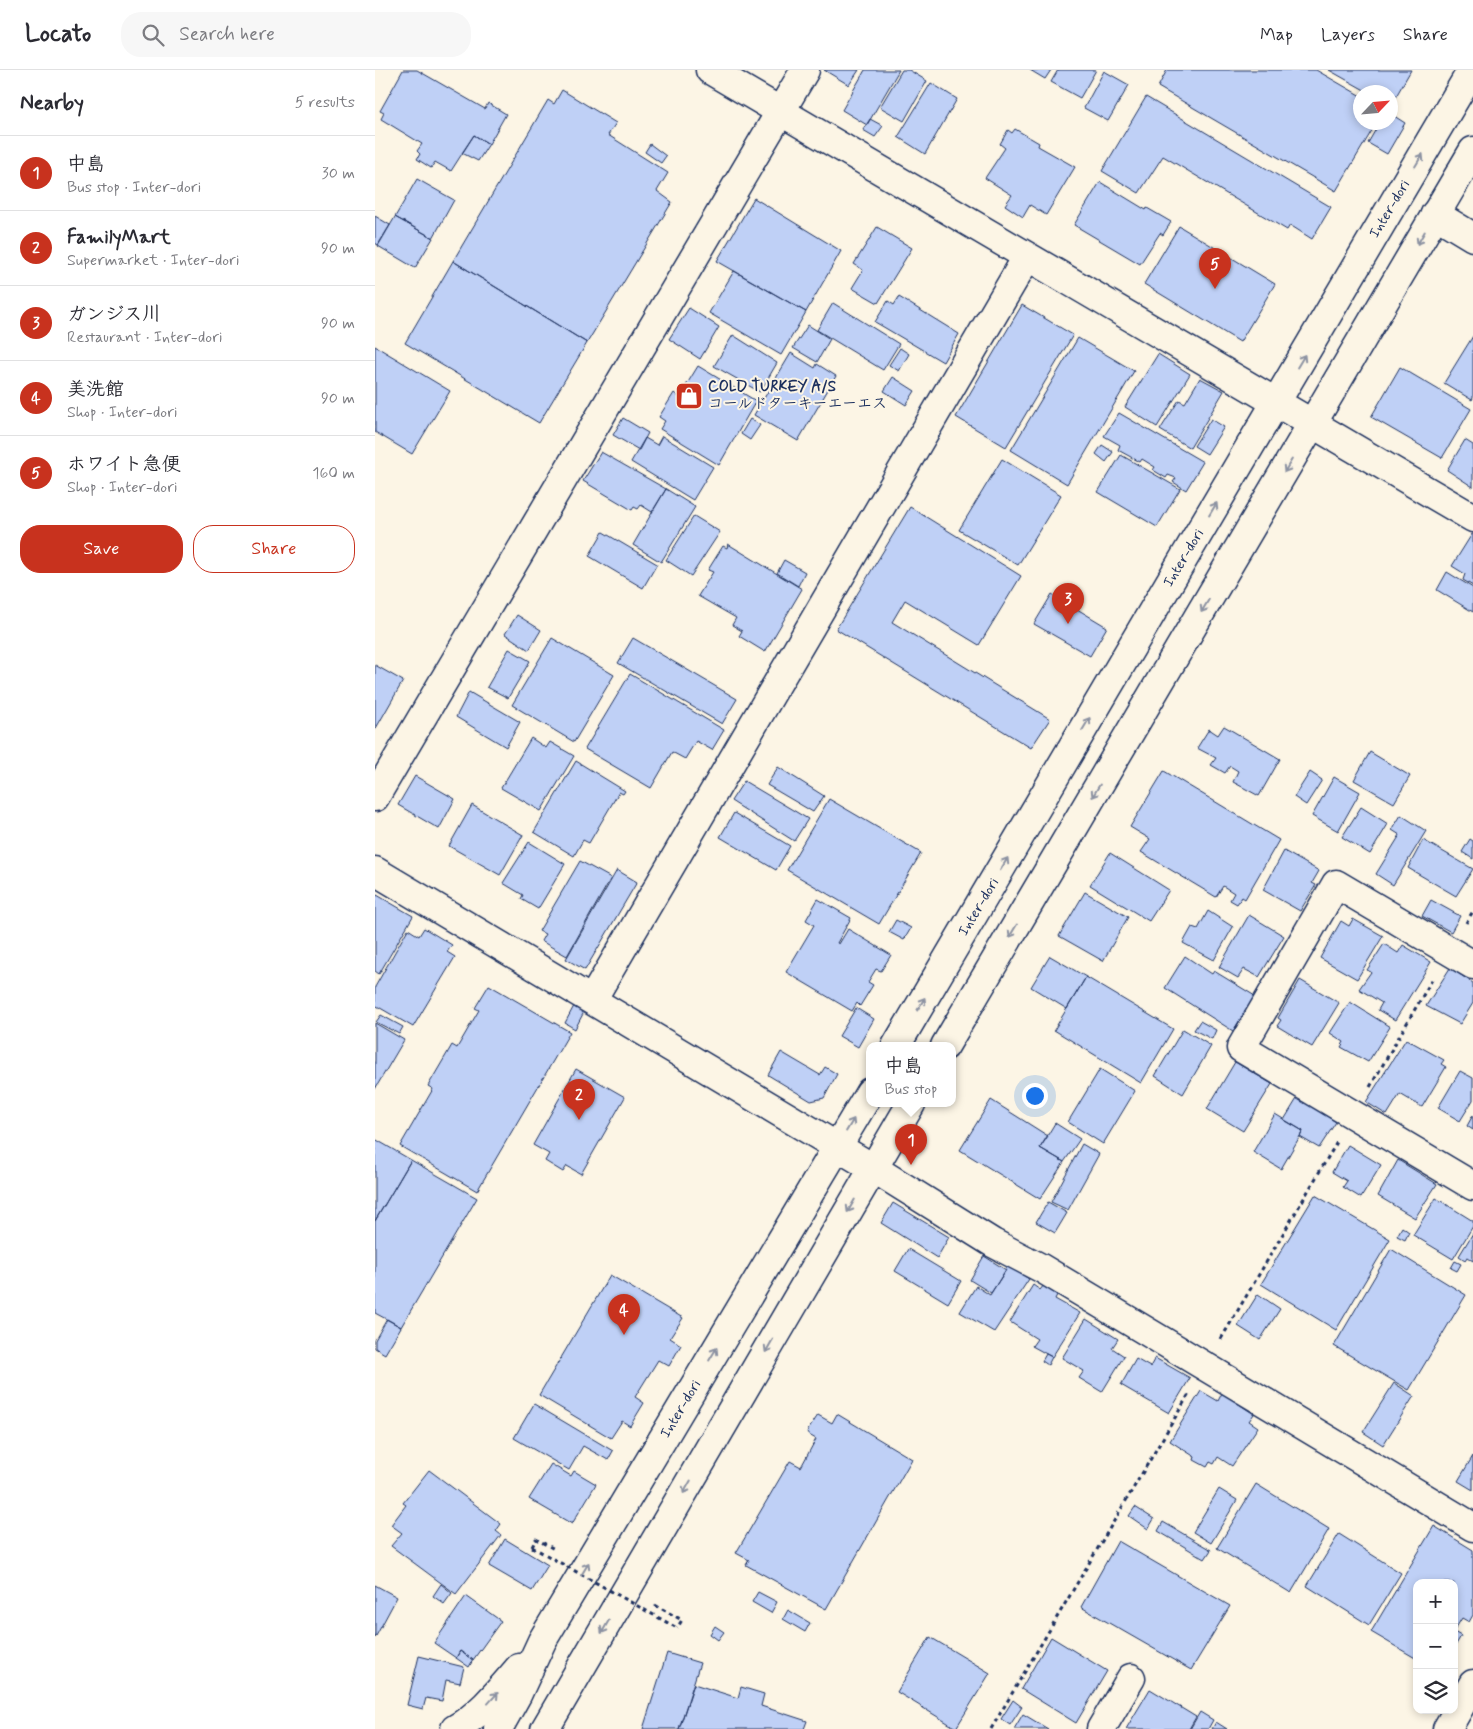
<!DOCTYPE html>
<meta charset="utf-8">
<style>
body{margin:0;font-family:Mynerve,"Klee One",sans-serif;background:#f7f7f7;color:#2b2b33}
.controls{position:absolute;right:15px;bottom:15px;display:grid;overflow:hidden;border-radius:10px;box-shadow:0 2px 8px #0003}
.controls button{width:45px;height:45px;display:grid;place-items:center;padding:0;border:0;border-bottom:1px solid #e1e1e2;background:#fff;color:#2b2b33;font:25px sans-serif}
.compass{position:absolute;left:978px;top:15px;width:45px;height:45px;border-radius:50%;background:#fff;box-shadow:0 2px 8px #0003;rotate:64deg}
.you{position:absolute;left:659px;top:1025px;width:18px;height:18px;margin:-12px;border:4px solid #fff;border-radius:50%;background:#1a73e8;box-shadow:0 0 0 8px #1a73e833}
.badge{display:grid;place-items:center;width:32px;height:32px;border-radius:50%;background:#c8321e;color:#fff;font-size:16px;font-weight:700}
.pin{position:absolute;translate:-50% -41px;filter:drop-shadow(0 1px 2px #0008)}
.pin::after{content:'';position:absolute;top:26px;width:18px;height:15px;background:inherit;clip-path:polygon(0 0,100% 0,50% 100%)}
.popup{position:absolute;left:491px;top:972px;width:90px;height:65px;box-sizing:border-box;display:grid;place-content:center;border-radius:10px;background:#fff;filter:drop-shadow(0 1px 4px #0005);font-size:16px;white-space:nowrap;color:#7c7c81}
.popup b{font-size:19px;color:#2b2b33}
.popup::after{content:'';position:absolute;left:50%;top:100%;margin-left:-10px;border:10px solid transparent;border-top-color:#fff}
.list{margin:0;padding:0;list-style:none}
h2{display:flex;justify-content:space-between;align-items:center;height:65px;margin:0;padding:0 20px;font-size:21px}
h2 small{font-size:16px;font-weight:400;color:#7c7c81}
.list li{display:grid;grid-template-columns:32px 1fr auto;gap:15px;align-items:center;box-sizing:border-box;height:75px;padding:0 20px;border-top:1px solid #e1e1e2}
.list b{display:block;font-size:19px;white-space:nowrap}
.list p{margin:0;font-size:16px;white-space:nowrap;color:#7c7c81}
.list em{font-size:16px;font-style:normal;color:#7c7c81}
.actions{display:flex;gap:10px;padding:15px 20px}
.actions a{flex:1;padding:11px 0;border:1px solid #c8321e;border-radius:20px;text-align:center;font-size:18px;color:#c8321e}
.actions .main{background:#c8321e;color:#fff}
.icon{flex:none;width:28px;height:28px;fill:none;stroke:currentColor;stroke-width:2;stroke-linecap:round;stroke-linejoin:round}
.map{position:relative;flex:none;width:1098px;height:1659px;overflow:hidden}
header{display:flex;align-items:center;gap:30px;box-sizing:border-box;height:70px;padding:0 25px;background:#fff;border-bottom:1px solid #e1e1e2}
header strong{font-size:24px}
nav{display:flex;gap:28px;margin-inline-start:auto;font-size:18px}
.search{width:350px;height:45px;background:#f7f7f7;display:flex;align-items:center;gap:12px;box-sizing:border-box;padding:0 18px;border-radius:20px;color:#7c7c81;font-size:19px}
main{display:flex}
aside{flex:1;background:#fff}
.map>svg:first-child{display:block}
.building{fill:#bfd0f6;stroke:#1b2f5e}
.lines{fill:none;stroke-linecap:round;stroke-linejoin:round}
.minor-casing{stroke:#1b2f5e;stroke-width:31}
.major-casing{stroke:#1b2f5e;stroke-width:31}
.path{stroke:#1b2f5e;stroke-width:3;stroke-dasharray:4 4;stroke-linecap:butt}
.minor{stroke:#fcf5e5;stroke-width:28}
.major{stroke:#fcf5e5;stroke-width:28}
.path-bridge{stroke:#1b2f5e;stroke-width:3;stroke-dasharray:4 4;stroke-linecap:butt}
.oneway{stroke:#8c92a2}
.labels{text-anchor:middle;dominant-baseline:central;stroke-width:4;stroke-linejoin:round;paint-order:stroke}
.street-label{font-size:15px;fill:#1b2f5e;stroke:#fcf5e5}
.poi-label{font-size:15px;font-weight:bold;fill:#1b2f5e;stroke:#fcf5e5;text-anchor:start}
</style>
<header>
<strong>Locato</strong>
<div class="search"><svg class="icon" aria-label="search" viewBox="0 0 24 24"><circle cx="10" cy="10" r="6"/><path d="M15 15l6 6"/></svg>Search here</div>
<nav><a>Map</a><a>Layers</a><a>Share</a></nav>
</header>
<main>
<aside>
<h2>Nearby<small>5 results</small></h2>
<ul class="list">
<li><span class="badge">1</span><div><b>中島</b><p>Bus stop · Inter-dori</p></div><em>30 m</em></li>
<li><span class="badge">2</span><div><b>FamilyMart</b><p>Supermarket · Inter-dori</p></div><em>90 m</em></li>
<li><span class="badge">3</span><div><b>ガンジス川</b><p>Restaurant · Inter-dori</p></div><em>90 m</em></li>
<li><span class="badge">4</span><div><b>美洗館</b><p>Shop · Inter-dori</p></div><em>90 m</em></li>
<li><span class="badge">5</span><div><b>ホワイト急便</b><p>Shop · Inter-dori</p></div><em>160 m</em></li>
</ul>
<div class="actions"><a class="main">Save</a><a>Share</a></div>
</aside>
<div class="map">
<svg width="1098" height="1659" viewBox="0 0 1098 1659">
<rect width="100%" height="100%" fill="#fcf5e5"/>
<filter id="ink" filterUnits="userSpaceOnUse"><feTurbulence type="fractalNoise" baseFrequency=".02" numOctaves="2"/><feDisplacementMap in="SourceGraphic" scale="10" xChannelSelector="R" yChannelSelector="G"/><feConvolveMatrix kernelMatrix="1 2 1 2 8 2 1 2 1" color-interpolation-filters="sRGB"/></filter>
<g filter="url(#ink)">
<path class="building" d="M28 0H42L110 39 113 33 131 44 114 74 99 65 76 101 60 92 56 98 42 89 45 84 42 81 47 74 6 49 9 43 5 41Z
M449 0H484L474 15Z
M490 0H524L492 55 467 40Z
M527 0H534L552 11 529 51 505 37Z
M655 0H676L670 9Z
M683 0H721L705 28 676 12Z
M792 0H941L986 26V52H1002L961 121 783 17Z
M954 0H1036L1016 35V22H993Z
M729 1 754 15 733 51 709 38Z
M556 13 582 29 550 84 523 67Z
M187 20 241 53 233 65 293 103 282 121 297 132 212 273 78 191 173 30 179 34Z
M771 27 956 137 937 169 915 155 912 160 788 86 764 123 727 101Z
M1016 44 1030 53 1012 84 993 73 1005 52H1016Z
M495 49 508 56 500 67 488 60Z
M640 59 664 73 663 76 700 97 671 145 655 135 648 147 630 135 637 125 610 108 630 78 625 74 633 60 637 63Z
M99 65 114 74 103 91 87 83Z
M275 74 291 86 286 93 270 82Z
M42 109 79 130 58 168 20 147Z
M725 112 771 140 772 138 796 152 788 165 785 163 765 194 699 155Z
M379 128 466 181 431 242 342 191Z
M0 146 15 155 3 175 0 173Z
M20 147 58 168 40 198 3 176Z
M804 156 900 214 865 272 769 214Z
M502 157 537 178 503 233 477 218 488 200 479 194Z
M78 191 212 273 164 353 30 273Z
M359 201 431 242 406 285 334 243Z
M524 227 584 264 568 292 500 252 513 231 519 235Z
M458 233 524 274 508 300 442 260Z
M647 235 698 265 631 377 581 347Z
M314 238 344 257 325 289 294 269Z
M433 255 455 269 442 292 418 278Z
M358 265 402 293 385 322 339 296Z
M1098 266V328L1097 330 1069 313Z
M703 268 759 301 692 414 636 380Z
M0 276 75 321 37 384 0 362Z
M525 278 534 284 524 301 514 295Z
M416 283 440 298 442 294 461 306 423 371 379 345Z
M783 284 815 304 782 357 750 337Z
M323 296 381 331 344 395 285 359 290 351 284 347 299 323 304 327Z
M1025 297 1096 339 1067 388 996 347Z
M518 307 540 321 531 335 509 321Z
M825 308 849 321 815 378 785 360 804 330 810 333Z
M744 343 828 392 811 420 798 412 801 408 793 405 791 408 778 400 780 397 767 389 765 392 743 380 745 375 729 366Z
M248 348 273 363 264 380 238 365Z
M375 349 385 355 375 370 366 364Z
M836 349 849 357 832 384 819 376Z
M287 366 338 397 318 430 256 392 270 368 282 375Z
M1090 370 1098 375V417L1072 400Z
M727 375 738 382 731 392 721 384Z
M226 382 291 419 277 442 266 435 263 439 259 437 257 440 208 411Z
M746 385 805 419 782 457 723 422Z
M627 389 686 425 643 495 584 460Z
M291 419 320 437 286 492 258 475Z
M535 437 646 506 604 575 530 530 517 552 675 649 656 678 461 559Z
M319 446 345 462 316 506 291 490Z
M228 462 282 494 268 518 214 486Z
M1097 464H1098V516L1088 510 1090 504 1077 496Z
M353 474 427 519 390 582 364 566 367 561 357 555 361 548 323 526 338 502 333 500 348 476 352 478Z
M409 490 430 502 423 516 402 503Z
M1072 502 1098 518V542L1062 520Z
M677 524 732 557 715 586 659 554Z
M142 545 166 560 154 580 130 564Z
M177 568 239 605 199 672 137 635Z
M258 568 362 629 347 654 243 593Z
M134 579 155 591 133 628 112 617Z
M0 595 28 611 0 660Z
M255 604 349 660 337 680 321 671 310 689 297 682 276 718 210 679Z
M94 622 145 652 131 677 81 647Z
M849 656 905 689 884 726 858 712 863 701 855 696 850 703 836 695 841 688 822 678 834 659 843 665Z
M156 668 171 678 175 672 199 686 166 741 126 718Z
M995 682 1035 706 1019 733 979 710Z
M201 691 250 721 248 724 244 722 214 773 208 770 199 786 159 762Z
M403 697 449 726 438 742 392 715Z
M789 701 904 770 870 829 867 827 862 834 855 830 859 823 848 816 841 827 766 782 775 769 755 757Z
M935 702 947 710 931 735 919 727Z
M40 706 80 729 64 759 23 735Z
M959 707 985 722 963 761 937 746Z
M369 711 433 749 419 771 356 731Z
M454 729 546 783 504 854 412 800Z
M97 735 148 765 125 805 74 776Z
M986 737 1013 754 995 784 967 767Z
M359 743 415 776 401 800 345 767Z
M1026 745 1051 761 1018 815 1001 804 1025 765 1017 760Z
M1095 769 1098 771V789L1087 782Z
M1048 770 1098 799 1081 826 1033 798Z
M154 772 190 794 163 839 146 829 148 825 128 813Z
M909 781 944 801 937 813 941 815 925 841 888 820Z
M735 783 794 820 774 851 715 815Z
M205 791 236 808 192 886 166 871 170 864 164 861Z
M242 800 262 812 210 900 191 889Z
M710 822 753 847 728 891 684 866Z
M2 825 38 846 4 904 0 901V828Z
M443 829 476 848 462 873 464 874 473 859 516 885 506 901 501 899 493 912 498 915 485 936 482 933 477 941 411 902 439 855 431 850Z
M1056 830 1085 846 1076 862 1047 846Z
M833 841 858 857 839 890 808 873 817 857 823 859Z
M874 845 909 866 884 907 869 899 863 908 844 897Z
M978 849 1008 866 982 909 945 888 966 851 974 856Z
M521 850 536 858 529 870 514 862Z
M49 858 77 875 72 882 80 887 38 957 0 935V917L33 859 44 866Z
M1009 874 1023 883 1028 875 1056 892 1020 950 1003 940 1007 933 984 919 996 902 992 900Z
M675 886 711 907 692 939 656 917Z
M810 886 837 904 839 901 880 926 858 961 790 918Z
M1075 898 1098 913V933L1085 954 1051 936Z
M711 907 798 959 766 1013 679 960Z
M925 910 964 933 937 977 902 956 906 950 903 948Z
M114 915 195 962 102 1121 25 1076 58 1019 53 1016 77 975 82 978 104 940 100 938Z
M975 932 1015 957 993 992 966 977 969 972 955 963Z
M199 936 209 942 200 959 190 953Z
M481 938 499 949 483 977 464 966Z
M6 945 28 957 24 964 1 952Z
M825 951 841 960 837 969 819 960Z
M0 953 29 970 0 1019Z
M808 959 836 976 808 1024 780 1006Z
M1031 969 1069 990 1066 994 1071 997 1047 1037 1025 1024 1012 1045 991 1032Z
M406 982 445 1005 450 997 462 1004 449 1028 436 1031 393 1005Z
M860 992 897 1014 868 1061 832 1039Z
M201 999 250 1027 206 1104 192 1096 188 1102 170 1091 174 1084 158 1075Z
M725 999 760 1021 728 1074 693 1052Z
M1085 1001 1098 1008V1030L1085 1051 1063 1038Z
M923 1027 961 1052 944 1078 925 1067 928 1061 909 1050Z
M616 1030 673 1066 665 1078 689 1092 665 1129 585 1080Z
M900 1044 928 1061 906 1099 878 1082Z
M1098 1045V1060L1092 1056Z
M680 1053 705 1069 689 1092 665 1078Z
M0 1069 36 1090 0 1151Z
M707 1074 724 1084 693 1140 676 1132Z
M973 1075 1006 1095 986 1128 968 1117 972 1111 957 1102Z
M36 1090 102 1128 26 1257 0 1243V1151Z
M1023 1090 1062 1114 1040 1148 1003 1126Z
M940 1125 1015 1169 961 1260 886 1214Z
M1061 1128 1098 1151V1156L1078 1189 1038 1165Z
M673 1132 692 1143 680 1163 661 1152Z
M518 1133 574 1167 562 1188 506 1153Z
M1027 1157 1034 1162 1030 1170 1022 1166Z
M1098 1163V1191L1092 1187 1090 1190 1084 1186Z
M533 1179 586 1211 573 1233 520 1201Z
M1016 1179 1091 1225 1034 1320 959 1276Z
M609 1186 631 1200 616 1223 595 1210Z
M1080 1191 1086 1194 1082 1201 1076 1198Z
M633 1196 654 1209 619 1262 585 1242 601 1216 615 1225Z
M235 1205 308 1248 295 1268 306 1275 294 1296 283 1290 260 1327 269 1333 255 1356 247 1351 236 1368 164 1325Z
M658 1215 665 1220 669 1215 683 1223 680 1229 705 1243 677 1287 657 1276 662 1269 635 1252Z
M883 1224 905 1239 885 1270 863 1256Z
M12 1249 26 1257 10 1284 0 1278V1270Z
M711 1249 743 1269 737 1278 749 1286 727 1322 704 1308 709 1301 687 1288Z
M671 1284 677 1287 673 1295 667 1291Z
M780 1288 815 1308 794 1343 746 1315 761 1289 775 1297Z
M1019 1313 1039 1326 1008 1375 988 1362Z
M826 1321 843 1331 847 1323 879 1344 874 1351 883 1357 857 1396 843 1387 839 1394 835 1392 832 1397 819 1390 820 1387 795 1371Z
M159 1334 238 1381 233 1390 208 1376 194 1400 139 1368Z
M462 1344 537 1389 451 1539 371 1495 374 1490 361 1483 415 1391 426 1397 441 1369 434 1365 432 1362 443 1345 457 1353Z
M1098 1386V1420L1083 1411Z
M176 1394 196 1406 199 1401 221 1414 197 1454 154 1429Z
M54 1400 126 1454 121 1461 126 1465 81 1524 16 1476 27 1463 16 1455 31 1435 28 1433Z
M881 1414 954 1459 916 1523 842 1478Z
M844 1419 862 1430 836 1473 818 1462Z
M760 1437 779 1449 773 1459 754 1446Z
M788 1452 836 1480 830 1489 783 1461Z
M1059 1456 1098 1480V1545L1094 1552 1087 1548 1079 1561V1513H1042V1589L996 1562Z
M964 1464 1026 1503 994 1555 932 1516Z
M130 1469 173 1495 157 1521 114 1496Z
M743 1471 855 1536 816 1600 706 1537Z
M66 1514 77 1523 69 1534 58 1526Z
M0 1515 22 1527 0 1568Z
M383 1522 402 1532 396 1543 377 1532Z
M91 1526 126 1551 98 1590 85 1581 81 1588 59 1573Z
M413 1540 435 1553 430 1562 408 1549Z
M340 1556 349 1562 343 1570 335 1564Z
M1079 1562 1086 1566 1079 1578Z
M555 1567 615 1603 581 1658 522 1622Z
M676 1567 732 1601 701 1653 646 1619Z
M85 1581 98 1590 94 1597 81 1588Z
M292 1583 325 1593 304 1659H268Z
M44 1586 89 1597 85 1613 71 1610 67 1631 51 1628 48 1639 32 1635Z
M319 1614 363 1628 366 1617 389 1624 386 1636 432 1651 429 1659H304Z
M775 1619 821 1647 814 1659H751Z
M638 1630 647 1637 635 1655 626 1649Z
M825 1642 838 1650 833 1659H815Z
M648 1644 673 1659H639Z
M841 1652 852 1659H837Z"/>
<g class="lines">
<g class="minor-casing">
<path id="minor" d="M335 0 1098 448
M1060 144 1098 167
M0 727 430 0
M0 801 498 1098 618 1173 666 1198 1098 1457
M1098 895 961 814 866 978 1098 1116
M217 930 652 187
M726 1659 756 1608
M1072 1659 1098 1614"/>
</g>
<g class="major-casing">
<path id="major" d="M521 976 1097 0
M570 976 1098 81
M80 1659C106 1644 124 1621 144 1598
M123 1659 142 1625 167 1571 495 1022
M170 1659 536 1034"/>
</g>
<path class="path" d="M1091 853 1098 841
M995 1017 1058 908
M846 1269 962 1072
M157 1477 161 1469 181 1480
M280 1535 307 1550 302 1558
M616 1659 814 1324"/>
<use href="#minor" class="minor"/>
<use href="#major" class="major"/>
<path class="path-bridge" d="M157 1477 302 1558"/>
</g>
<defs><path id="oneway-shaft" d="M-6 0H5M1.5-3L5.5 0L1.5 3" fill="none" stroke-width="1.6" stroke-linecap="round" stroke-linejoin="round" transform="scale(1.25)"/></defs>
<g class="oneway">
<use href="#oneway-shaft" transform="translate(1044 90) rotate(-59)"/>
<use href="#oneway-shaft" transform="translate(1046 168) rotate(120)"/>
<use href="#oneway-shaft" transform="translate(926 291) rotate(-59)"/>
<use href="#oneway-shaft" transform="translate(913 396) rotate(121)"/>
<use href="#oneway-shaft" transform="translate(838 439) rotate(-59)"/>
<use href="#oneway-shaft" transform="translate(830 536) rotate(121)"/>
<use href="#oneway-shaft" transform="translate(711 654) rotate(-59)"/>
<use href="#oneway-shaft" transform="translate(721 721) rotate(121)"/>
<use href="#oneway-shaft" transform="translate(629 794) rotate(-59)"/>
<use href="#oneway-shaft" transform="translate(638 861) rotate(121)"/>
<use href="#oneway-shaft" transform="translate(546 934) rotate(-59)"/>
<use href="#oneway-shaft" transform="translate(475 1055) rotate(-59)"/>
<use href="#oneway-shaft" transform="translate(476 1136) rotate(120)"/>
<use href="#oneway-shaft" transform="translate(394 1276) rotate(120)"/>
<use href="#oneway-shaft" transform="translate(338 1284) rotate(-59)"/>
<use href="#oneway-shaft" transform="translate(312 1417) rotate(120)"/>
<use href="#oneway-shaft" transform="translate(210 1499) rotate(-59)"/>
<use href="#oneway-shaft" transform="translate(230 1557) rotate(120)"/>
<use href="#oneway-shaft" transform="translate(118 1628) rotate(-48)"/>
</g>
</g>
<defs>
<g id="shop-square" transform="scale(1.4375)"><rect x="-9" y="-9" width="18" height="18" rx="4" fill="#c8321e" stroke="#fcf5e5"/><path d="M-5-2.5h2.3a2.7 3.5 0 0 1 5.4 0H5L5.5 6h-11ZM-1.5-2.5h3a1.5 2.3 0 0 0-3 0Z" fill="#fff"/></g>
</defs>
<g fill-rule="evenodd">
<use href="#shop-square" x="314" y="326"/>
</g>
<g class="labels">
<g class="street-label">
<text transform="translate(1015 139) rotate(-59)">Inter-dori</text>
<text transform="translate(809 488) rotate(-59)">Inter-dori</text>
<text transform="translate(604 837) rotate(-59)">Inter-dori</text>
<text transform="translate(306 1339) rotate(-59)">Inter-dori</text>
</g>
<g class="poi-label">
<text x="333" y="317">COLD TURKEY A/S<tspan x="333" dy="17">コールドターキーエーエス</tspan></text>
</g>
</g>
</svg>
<div class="controls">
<button>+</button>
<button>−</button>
<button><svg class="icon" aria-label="layers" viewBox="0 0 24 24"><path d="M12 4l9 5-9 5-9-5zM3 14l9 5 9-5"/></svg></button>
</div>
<svg class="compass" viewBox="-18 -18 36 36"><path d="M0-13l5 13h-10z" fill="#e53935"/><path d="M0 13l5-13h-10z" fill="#7c7c81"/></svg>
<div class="you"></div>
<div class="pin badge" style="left:536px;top:1095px">1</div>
<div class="popup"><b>中島</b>Bus stop</div>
<div class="pin badge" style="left:204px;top:1050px">2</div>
<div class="pin badge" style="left:693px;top:554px">3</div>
<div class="pin badge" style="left:249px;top:1265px">4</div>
<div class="pin badge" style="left:840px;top:219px">5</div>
</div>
</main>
